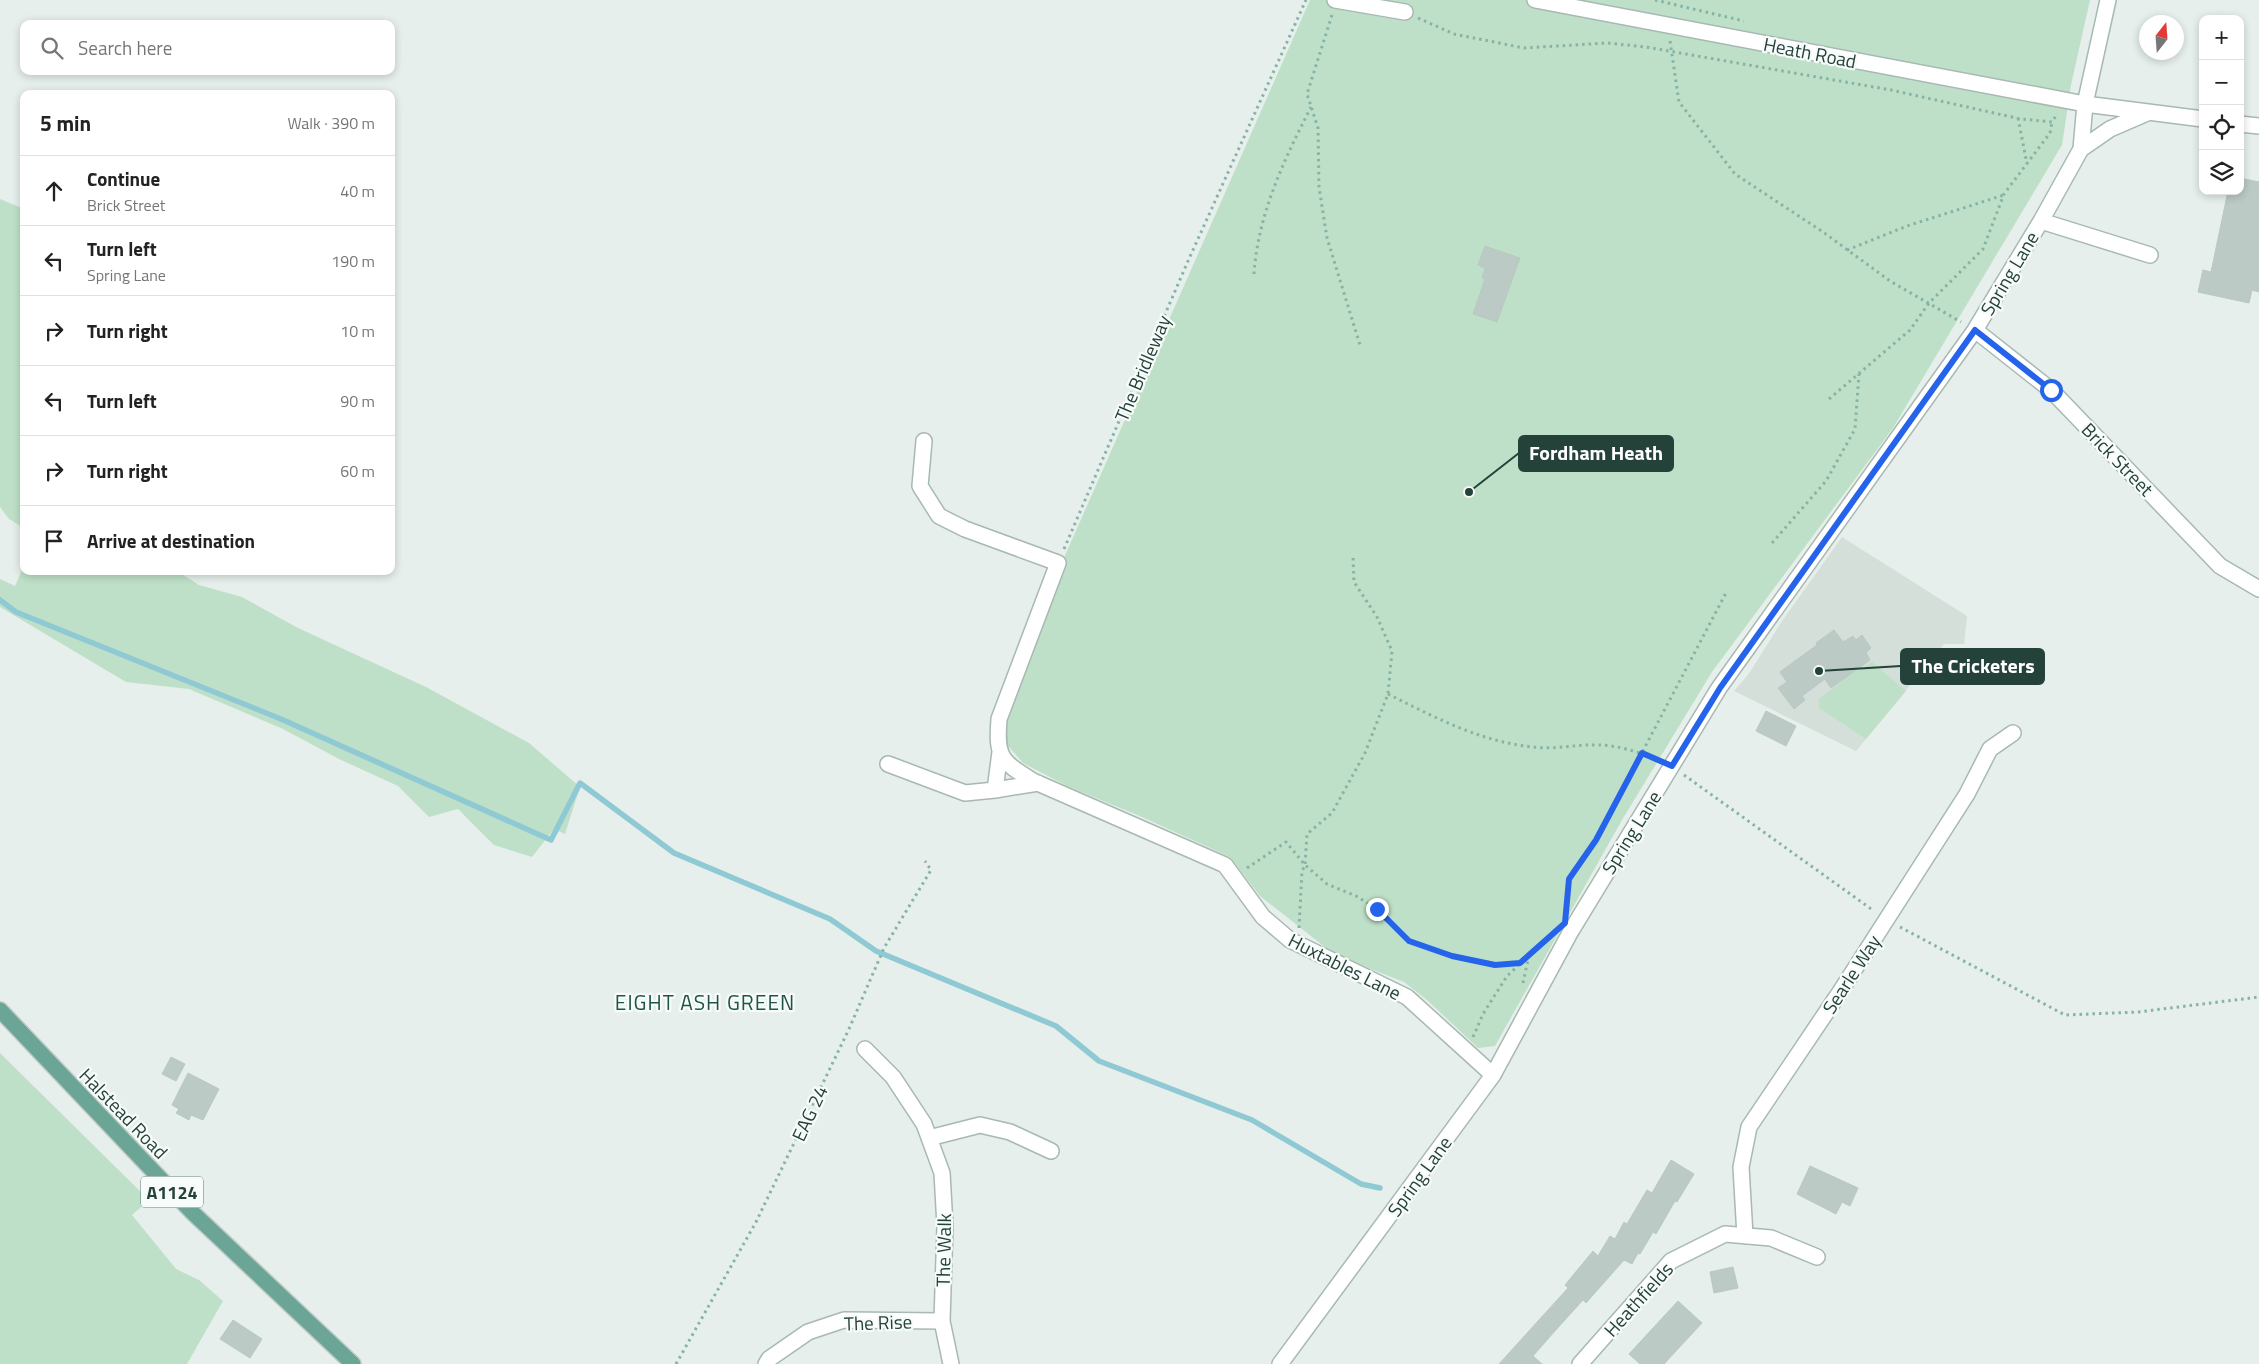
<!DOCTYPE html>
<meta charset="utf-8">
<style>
body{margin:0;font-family:"Titillium Web",sans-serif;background:#f2f2f2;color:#222}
.controls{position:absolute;right:15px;top:15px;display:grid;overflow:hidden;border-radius:10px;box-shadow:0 2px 8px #0003}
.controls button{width:45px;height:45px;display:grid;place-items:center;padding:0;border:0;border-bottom:1px solid #e0e0e0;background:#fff;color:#222;font:25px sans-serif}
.compass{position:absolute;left:2139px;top:15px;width:45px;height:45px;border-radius:50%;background:#fff;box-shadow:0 2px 8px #0003;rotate:17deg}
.stop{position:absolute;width:15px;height:15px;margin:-11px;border:4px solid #2563eb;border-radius:50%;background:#fff}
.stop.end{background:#2563eb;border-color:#fff;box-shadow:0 1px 5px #0008}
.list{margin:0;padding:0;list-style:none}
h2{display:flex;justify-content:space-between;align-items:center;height:65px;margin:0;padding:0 20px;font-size:21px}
h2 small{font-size:16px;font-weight:400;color:#767676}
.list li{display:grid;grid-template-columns:32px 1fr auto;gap:15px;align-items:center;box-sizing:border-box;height:70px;padding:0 20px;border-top:1px solid #e0e0e0}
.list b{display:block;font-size:19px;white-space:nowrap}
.list p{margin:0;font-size:16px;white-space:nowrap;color:#767676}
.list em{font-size:16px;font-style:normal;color:#767676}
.icon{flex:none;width:28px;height:28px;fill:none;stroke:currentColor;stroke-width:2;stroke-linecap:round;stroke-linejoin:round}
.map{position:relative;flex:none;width:2259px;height:1364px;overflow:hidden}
.search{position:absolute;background:#fff;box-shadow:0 2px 8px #0003;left:20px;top:20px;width:375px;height:55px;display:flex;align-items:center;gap:12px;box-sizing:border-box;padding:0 18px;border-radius:10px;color:#767676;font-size:19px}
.panel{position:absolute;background:#fff;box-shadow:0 2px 8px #0003;left:20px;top:90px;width:375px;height:485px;border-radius:10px}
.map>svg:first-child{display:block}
.built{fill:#d4dfda}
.green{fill:#bfe0c8}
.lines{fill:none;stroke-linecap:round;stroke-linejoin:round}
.stream{stroke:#8ec9d4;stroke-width:5.5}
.building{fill:#bbcac4;stroke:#b8c9c2}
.minor-casing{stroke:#a8b8b2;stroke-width:18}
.major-casing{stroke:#c2cac8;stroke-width:18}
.path{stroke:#86b3a5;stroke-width:3;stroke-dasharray:2.5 4;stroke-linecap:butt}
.minor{stroke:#fff;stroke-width:15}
.major{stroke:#6aa596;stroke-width:15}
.route{stroke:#2563eb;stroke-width:6}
.labels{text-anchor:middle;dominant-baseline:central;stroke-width:4.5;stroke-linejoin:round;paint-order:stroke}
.shield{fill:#f7fbf9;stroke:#637a73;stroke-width:1}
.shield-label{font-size:18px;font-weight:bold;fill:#24423a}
.street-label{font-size:19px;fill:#24423a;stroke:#f7fbf9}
.quarter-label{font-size:21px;letter-spacing:1px;fill:#1f5548;stroke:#f7fbf9}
.leader{fill:none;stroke:#24423a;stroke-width:2}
.callout-dot{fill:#24423a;stroke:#f7fbf9;stroke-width:2}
.callout{fill:#24423a;stroke:#24423a;stroke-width:2}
.callout-label{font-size:20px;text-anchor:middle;font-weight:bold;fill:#fff}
</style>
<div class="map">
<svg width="2259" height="1364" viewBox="0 0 2259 1364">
<rect width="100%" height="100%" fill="#e6efeb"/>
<path class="built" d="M1842 537 1967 616 1964 644H1944L1856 751 1734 691 1748 675 1782 621Z"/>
<path class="green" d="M1310 0H2090L2071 85 2062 145 1893 428 1712 672 1622 820 1495 1046 1478 1048 1427 1000 1404 982 1335 955 1260 896 1230 857 1142 817 1067 786 1023 763 1003 740 1004 721 1056 576Z
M0 199 24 209V528L9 519 0 507Z
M24 565V571H177L199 585 242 597 298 628 426 687 529 743 580 787 565 834 554 829 532 857 494 845 458 809 429 817 398 786 339 759 283 729 189 689 126 682 0 607V579L15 586Z
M1872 662 1906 691 1866 739 1819 708V699L1860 667 1862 669Z
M0 1053 149 1200 132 1215 176 1269 199 1280 223 1301 187 1364H0Z"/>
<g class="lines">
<path class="stream" d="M0 600 16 612 281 719 551 840 580 783 674 853 830 919 876 951 1056 1026 1099 1061 1252 1120 1361 1184 1380 1188"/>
</g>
<path class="building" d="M2240 178 2259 182V292L2252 290 2249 303 2198 292 2203 270 2211 272 2228 191H2240Z
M1485 246 1520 258 1497 322 1473 314 1485 279 1482 278 1485 268 1478 265Z
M1834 630 1843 642 1853 636 1856 640 1862 635 1871 648 1866 653 1870 660 1831 688 1825 679 1802 696 1805 700 1794 709 1778 688 1787 682 1780 672 1817 645 1816 643Z
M1766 711 1796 726 1786 746 1756 731Z
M171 1057 185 1064 176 1081 162 1074Z
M188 1073 219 1089 203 1120 191 1115 189 1120 176 1113 179 1109 172 1105Z
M1671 1160 1694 1174 1677 1202 1675 1201 1656 1234 1653 1232 1640 1254 1638 1253 1632 1264 1624 1260 1586 1303 1583 1300 1554 1332 1533 1356 1542 1364H1499L1568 1288 1565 1285 1593 1251 1598 1256 1610 1236 1615 1239 1624 1222 1627 1224 1647 1190 1652 1193Z
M1810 1166 1858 1188 1850 1206 1842 1202 1836 1214 1797 1194Z
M1733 1267 1738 1288 1714 1293 1710 1272Z
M1678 1301 1702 1323 1664 1364H1640L1629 1354Z
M233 1320 262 1339 250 1358 220 1339Z"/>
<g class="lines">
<g class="minor-casing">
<path id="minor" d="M1335 0 1405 12
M1535 0 2085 104 2203 119
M2240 124 2259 126
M2081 149 2110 129 2147 113
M2041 221 2150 255
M1975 330 2051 390 2220 566 2259 589
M924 441 920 486 939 516 965 529 1058 563 999 719C996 758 1001 761 1033 781L1225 865 1263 917 1290 940 1407 997 1493 1075
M1000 752 995 790 1038 783
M888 764 965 793 995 790
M865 1049 893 1077 924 1124 942 1173 945 1226 942 1321 951 1364
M929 1138 980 1125 1010 1132 1051 1151
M1745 1236 1741 1167 1749 1127 1840 992 1967 794 1990 749 2013 733
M766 1364 769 1359 808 1332 844 1320 942 1321
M1280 1364 1493 1075 1571 931 1719 688 1975 330 2041 221 2081 149 2085 104 2108 0
M1580 1364 1671 1261 1725 1234 1771 1238 1817 1257"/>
</g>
<g class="major-casing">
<path id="major" d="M0 1010 193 1213 353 1364"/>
</g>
<path class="path" d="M1655 0 1744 21
M1332 15 1307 94 1318 128 1319 187 1327 238 1360 345
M1418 18 1454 34 1524 48 1607 43 1646 47 1891 90 2021 119 2052 122 2057 114
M1670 41 1679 102 1735 174 1823 232 1890 281 1961 322
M2018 118 2027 164
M1847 250 1907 226 2004 195
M1254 274C1258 214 1284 160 1311 107
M1829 399 1910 330 1929 303 1983 249 2004 194 2050 133 2052 122
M1772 543 1826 481 1855 429 1859 374
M1064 549 1188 261 1306 0
M1388 694C1434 717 1481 742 1533 747 1555 750 1577 744 1598 745 1617 745 1639 752 1657 760
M1684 775 1874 911
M1247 868 1286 842 1305 865 1327 884 1356 896 1377 909 1409 941 1452 957 1495 965 1519 963
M1566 907 1569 879 1596 840 1727 591
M1900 927 2065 1015 2138 1012 2259 997
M1299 928 1302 871 1305 865 1307 834 1332 813 1365 753 1388 694 1392 651 1377 617 1354 582 1353 557
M1523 983 1529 955
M1473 1037 1483 1014 1507 976 1548 938
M676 1364 756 1222 849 1029 884 948 931 870 925 861"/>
<use href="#minor" class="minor"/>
<use href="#major" class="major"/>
</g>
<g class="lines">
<path class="route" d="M1377 909 1409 941 1452 956 1495 965 1520 963 1565 923 1569 879 1596 840 1642 753 1672 766 1720 688 1975 330 2051 390"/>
</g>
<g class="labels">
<rect class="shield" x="141" y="1176.5" width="62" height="31" rx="4"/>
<g class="shield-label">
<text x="172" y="1192">A1124</text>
</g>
<g class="street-label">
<text transform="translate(1810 52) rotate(11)">Heath Road</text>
<text transform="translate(2009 273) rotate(-59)">Spring Lane</text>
<text transform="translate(1142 368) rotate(-67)">The Bridleway</text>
<text transform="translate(2118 459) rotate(46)">Brick Street</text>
<text transform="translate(1631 832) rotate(-58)">Spring Lane</text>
<text transform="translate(1345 966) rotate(27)">Huxtables Lane</text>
<text transform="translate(1851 974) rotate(-57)">Searle Way</text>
<text transform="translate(124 1113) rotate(46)">Halstead Road</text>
<text transform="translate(809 1113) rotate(-65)">EAG 24</text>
<text transform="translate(1419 1176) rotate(-54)">Spring Lane</text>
<text transform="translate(943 1250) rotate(-89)">The Walk</text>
<text transform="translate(1638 1299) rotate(-48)">Heathfields</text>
<text transform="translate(878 1322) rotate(-2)">The Rise</text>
</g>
<g class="quarter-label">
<text x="705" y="1002">EIGHT ASH GREEN</text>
</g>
</g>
<path class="leader" d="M1469 492L1519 453M1819 671L1901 666"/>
<g class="callout-dot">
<circle cx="1469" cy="492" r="5"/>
<circle cx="1819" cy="671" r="5"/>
</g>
<g class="callout">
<rect x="1519" y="436" width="154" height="35" rx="5"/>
<rect x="1901" y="649" width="143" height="35" rx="5"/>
</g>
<g class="callout-label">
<text x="1596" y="460">Fordham Heath</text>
<text x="1973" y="673">The Cricketers</text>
</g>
</svg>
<div class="controls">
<button>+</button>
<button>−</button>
<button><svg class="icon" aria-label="locate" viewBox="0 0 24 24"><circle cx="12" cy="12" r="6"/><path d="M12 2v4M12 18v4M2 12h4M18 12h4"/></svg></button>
<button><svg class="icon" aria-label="layers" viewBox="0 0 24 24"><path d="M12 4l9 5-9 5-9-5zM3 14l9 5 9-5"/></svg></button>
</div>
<svg class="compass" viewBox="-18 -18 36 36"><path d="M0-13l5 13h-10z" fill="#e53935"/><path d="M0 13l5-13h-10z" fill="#767676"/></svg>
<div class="stop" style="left:2051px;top:390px"></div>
<div class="stop end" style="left:1377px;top:909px"></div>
<div class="search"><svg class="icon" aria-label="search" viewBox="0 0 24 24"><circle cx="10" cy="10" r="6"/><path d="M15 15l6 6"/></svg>Search here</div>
<section class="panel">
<h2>5 min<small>Walk · 390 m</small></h2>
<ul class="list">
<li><svg class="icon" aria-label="ahead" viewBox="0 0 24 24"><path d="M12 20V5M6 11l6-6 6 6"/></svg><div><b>Continue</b><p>Brick Street</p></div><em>40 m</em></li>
<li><svg class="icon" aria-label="left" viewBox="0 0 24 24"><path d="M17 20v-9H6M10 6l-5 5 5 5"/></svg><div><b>Turn left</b><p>Spring Lane</p></div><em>190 m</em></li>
<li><svg class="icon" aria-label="right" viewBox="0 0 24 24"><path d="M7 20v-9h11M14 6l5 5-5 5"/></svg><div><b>Turn right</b></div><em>10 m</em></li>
<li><svg class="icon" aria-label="left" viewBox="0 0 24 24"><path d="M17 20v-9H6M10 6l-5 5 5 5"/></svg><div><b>Turn left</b></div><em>90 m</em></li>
<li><svg class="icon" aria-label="right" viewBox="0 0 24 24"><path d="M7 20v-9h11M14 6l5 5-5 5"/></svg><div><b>Turn right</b></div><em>60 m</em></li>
<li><svg class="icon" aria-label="arrive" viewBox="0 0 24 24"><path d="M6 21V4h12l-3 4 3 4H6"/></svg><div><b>Arrive at destination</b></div></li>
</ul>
</section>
</div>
